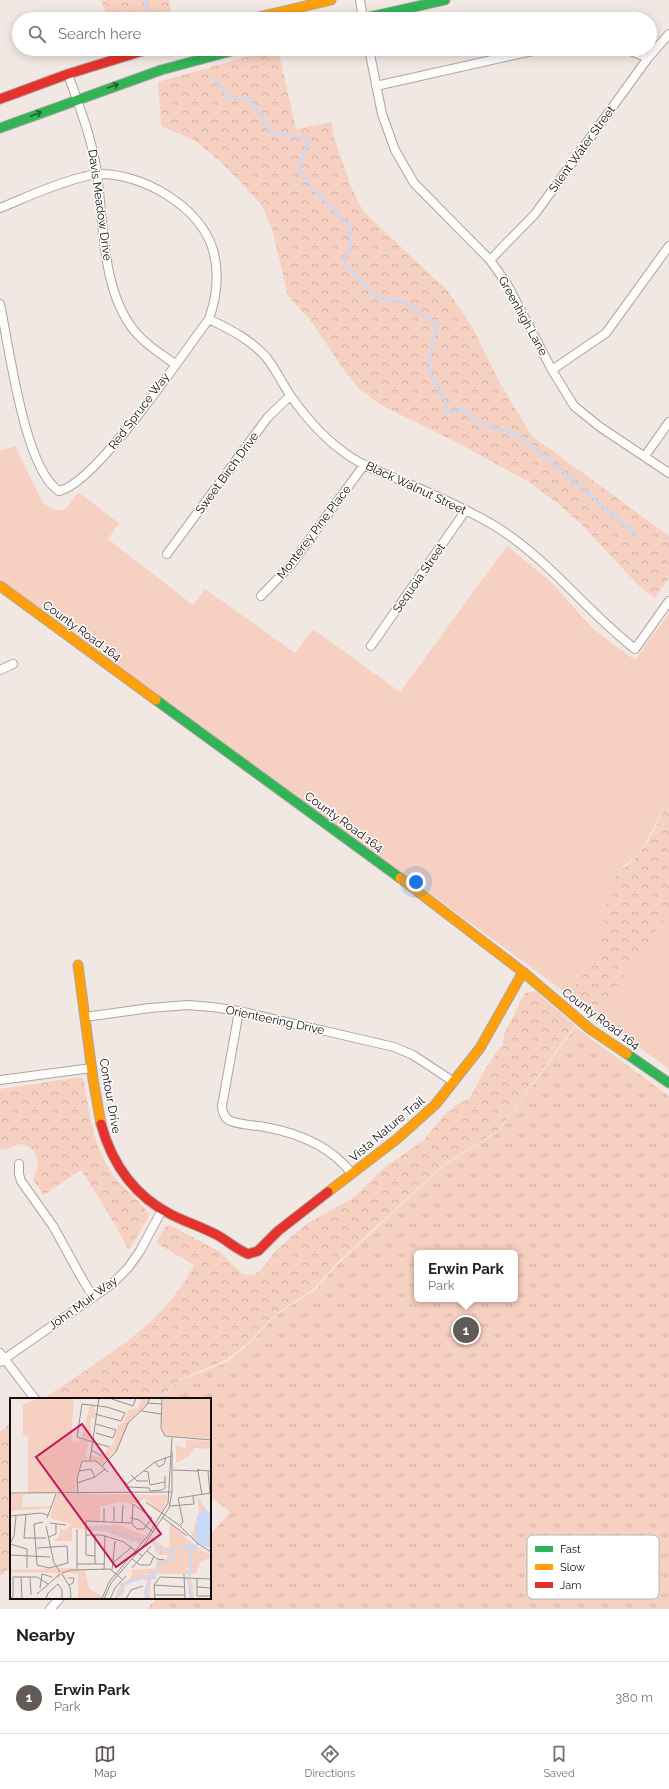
<!DOCTYPE html>
<style>
body{margin:0;font-family:Raleway,sans-serif;background:#f6f6f6;color:#222}
.you{position:absolute;left:416px;top:882px;width:14px;height:14px;margin:-10px;border:3px solid #fff;border-radius:50%;background:#1a73e8;box-shadow:0 0 0 6px #1a73e833}
.badge{display:grid;place-items:center;width:26px;height:26px;border-radius:50%;background:#615a57;color:#fff;font-size:13px;font-weight:700}
.pin{position:absolute;translate:-50% -50%;border:2px solid #fff;box-shadow:0 1px 4px #0006}
.popup{position:absolute;left:414px;top:1250px;width:104px;height:52px;box-sizing:border-box;display:grid;place-content:center;border-radius:6px;background:#fff;filter:drop-shadow(0 1px 3px #0005);font-size:13px;white-space:nowrap;color:#767676}
.popup b{font-size:15px;color:#222}
.popup::after{content:'';position:absolute;left:50%;top:100%;margin-left:-8px;border:8px solid transparent;border-top-color:#fff}
.list{margin:0;padding:0;list-style:none}
h2{display:flex;justify-content:space-between;align-items:center;height:52px;margin:0;padding:0 16px;font-size:17px}
h2 small{font-size:13px;font-weight:400;color:#767676}
.list li{display:grid;grid-template-columns:26px 1fr auto;gap:12px;align-items:center;box-sizing:border-box;height:72px;padding:0 16px;border-top:1px solid #e0e0e0}
.list b{display:block;font-size:15px;white-space:nowrap}
.list p{margin:0;font-size:13px;white-space:nowrap;color:#767676}
.list em{font-size:13px;font-style:normal;color:#767676}
.icon{flex:none;width:22px;height:22px;fill:none;stroke:currentColor;stroke-width:2;stroke-linecap:round;stroke-linejoin:round}
.map{position:relative;flex:none;width:669px;height:1609px;overflow:hidden}
.search{position:absolute;background:#fff;box-shadow:0 2px 10px #0003;left:12px;right:12px;top:12px;height:44px;display:flex;align-items:center;gap:10px;box-sizing:border-box;padding:0 14px;border-radius:22px;color:#767676;font-size:15px}
.sheet{height:124px;background:#fff}
nav{display:flex;justify-content:space-around;align-items:center;box-sizing:border-box;height:56px;border-top:1px solid #e0e0e0;background:#fff;font-size:11px;color:#767676}
nav a{display:grid;justify-items:center;gap:2px}
nav .on{color:#615a57}
.map>svg:first-child{display:block}
.grass{fill:#f6d0c0}
.forest{fill:url(#forest-crowns)}
.park{fill:url(#park-tufts);fill-rule:evenodd}
.lines{fill:none;stroke-linecap:round;stroke-linejoin:round}
.stream{stroke:#c7d9f7;stroke-width:2.5}
.street-casing{stroke:#ada5a2;stroke-width:10}
.fast-casing{stroke:#ada5a2;stroke-width:11}
.slow-casing{stroke:#ada5a2;stroke-width:11}
.jam-casing{stroke:#ada5a2;stroke-width:11}
.street{stroke:#fdfcfb;stroke-width:8}
.fast{stroke:#30b455;stroke-width:9}
.slow{stroke:#ff9f0a;stroke-width:9}
.jam{stroke:#e5322d;stroke-width:9}
.oneway{stroke:#226030}
.labels{text-anchor:middle;dominant-baseline:central;stroke-width:3;stroke-linejoin:round;paint-order:stroke}
.street-label{font-size:12px;fill:#130d0b;stroke:#fff}
.inset-river{fill:none;stroke:#c7d9f7;stroke-width:2}
.inset-road{fill:none;stroke:#99908d;stroke-width:1}
.view{fill:#c2185b;fill-opacity:0.15;stroke:#c2185b;stroke-width:2}
.inset-edge{fill:none;stroke:#130d0b;stroke-width:2}
.key{fill:#fff;stroke:#b8b6b6;stroke-width:1}
.key-label{font-size:11px;fill:#130d0b}
</style>
<div class="map">
<svg width="669" height="1609" viewBox="0 0 669 1609">
<defs>
<pattern id="forest-crowns" width="20" height="18" patternUnits="userSpaceOnUse"><rect width="20" height="18" fill="#f6d0c0"/><path d="M2 6a3 3 0 1 1 6 0M12 15a3 3 0 1 1 6 0" fill="none" stroke="#d2b1a4"/></pattern>
<pattern id="park-tufts" width="24" height="20" patternUnits="userSpaceOnUse"><rect width="24" height="20" fill="#f6d0c0"/><path d="M3 7l-1-3M5 7V3M7 7l1-3M15 17l-1-3M17 17v-4M19 17l1-3" fill="none" stroke="#d2b1a4"/></pattern>
</defs>
<rect width="100%" height="100%" fill="#f2e8e3"/>
<path class="grass" d="M15 446 43 503 54 510H61L67 508 78 492 119 523 108 539 193 605 205 589 295 653 313 629 400 692 507 546 550 581 594 630 635 660 669 613V798L645 844 636 857 622 867 615 878 611 891 600 950 597 957 587 967 569 995 0 580V451Z
M669 914V1069L596 1015Z"/>
<path class="forest" d="M101 0H169L173 19H108Z
M275 49H278L296 129 331 122 334 137 351 187 363 211 448 291 471 325 500 383 532 436 669 536V578L655 598 638 585 582 525 557 503 529 482 460 444 381 405 359 389 345 372 311 321 288 296 272 228 261 204 221 162 194 140 161 126 158 82Z
M669 798V914L596 1015 569 995 587 967 597 957 600 950C604 929 605 898 615 878 620 868 629 865 636 857 651 841 660 817 669 798Z
M535 991 575 1025 498 1131 443 1165 335 1265 313 1290 277 1313 247 1344 226 1360 179 1380 160 1399 45 1398C99 1360 164 1326 194 1265L156 1243 165 1227 170 1225 220 1252 242 1274 253 1275 261 1270 278 1248 308 1223 353 1198 386 1166 424 1140 444 1115 456 1105 470 1098 486 1068 502 1045 505 1032 525 993Z
M81 1077 84 1080C89 1114 93 1146 113 1175 120 1186 147 1207 149 1216L129 1250 106 1209 81 1170 44 1195 34 1181C33 1176 36 1173 37 1169 41 1155 31 1145 18 1144L6 1150 0 1149V1089Z
M11 1422V1567L0 1576V1432Z"/>
<path class="park" d="M575 1027 669 1096V1609H147L157 1598H210V1535L230 1512 210 1496V1399H161L179 1381 227 1362 247 1346 277 1314 314 1291 336 1266 443 1166 498 1132ZM417 1253H515V1299H417Z"/>
<g class="lines">
<path class="stream" d="M144 0 152 19
M214 79 229 98 240 100 249 99 272 132 309 140 300 163 301 175 348 224 351 243 344 262 375 297 404 302 439 326 433 338 429 371 443 395 448 413 463 409C476 428 504 427 522 438 531 444 539 453 548 459 579 484 608 511 638 537"/>
<g class="street-casing">
<path id="street" d="M360 0 363 19
M369 49 382 114 395 150 414 183 490 260 507 284 552 370 574 406 600 427 669 473
M626 49 648 58
M68 74C79 106 92 138 97 173 104 224 101 299 141 338 151 348 164 356 175 364
M376 86 541 49
M0 208C27 197 54 184 83 177 87 176 93 174 98 174 142 173 200 206 213 250 220 274 217 296 209 319 183 353 96 484 59 491 24 469 9 345 0 304
M490 260 535 214 648 58 669 34
M209 319C229 329 250 339 266 357 275 368 282 383 290 395 304 415 321 435 341 450 358 464 380 472 400 480 432 494 465 508 495 526 550 560 585 610 635 649L669 601
M552 370 606 333 669 246
M645 456 669 422
M167 554 268 417 290 396
M261 596 290 566 364 465
M371 646 466 510
M0 670 13 664
M239 1011 222 1106C222 1112 225 1119 231 1121 241 1125 254 1125 265 1127 298 1133 331 1146 352 1174
M85 1017 150 1008 188 1005 212 1007 239 1011 394 1047 413 1055 454 1082
M0 1080 92 1068
M19 1164V1174L21 1181 53 1226 80 1275 93 1297
M0 1353 35 1399
M0 1362 112 1284 128 1268 140 1251 162 1210
M50 1609 60 1598"/>
</g>
<g class="fast-casing">
<path id="fast" d="M360 19 445 0
M0 128 161 70 239 49
M156 700 400 878
M627 1054 669 1083"/>
</g>
<g class="slow-casing">
<path id="slow" d="M250 19 331 0
M0 586 156 700
M400 878 523 972 590 1029 627 1054
M78 965 93 1079 101 1124
M328 1192 397 1139 435 1105 480 1048 523 972"/>
</g>
<g class="jam-casing">
<path id="jam" d="M0 99 68 74 149 49
M101 1124C112 1164 134 1196 172 1215 186 1222 202 1227 217 1235 228 1241 236 1249 248 1254L258 1251 278 1231 328 1192"/>
</g>
<use href="#street" class="street"/>
<use href="#fast" class="fast"/>
<use href="#slow" class="slow"/>
<use href="#jam" class="jam"/>
</g>
<defs><path id="oneway-shaft" d="M-6 0H5M1.5-3L5.5 0L1.5 3" fill="none" stroke-width="1.6" stroke-linecap="round" stroke-linejoin="round"/></defs>
<g class="oneway">
<use href="#oneway-shaft" transform="translate(113 86) rotate(-19)"/>
<use href="#oneway-shaft" transform="translate(36 114) rotate(-21)"/>
</g>
<g class="labels">
<g class="street-label">
<text transform="translate(582 149) rotate(-54)">Silent Water Street</text>
<text transform="translate(100 205) rotate(82)">Davis Meadow Drive</text>
<text transform="translate(523 316) rotate(61)">Greenhigh Lane</text>
<text transform="translate(139 411) rotate(-53)">Red Spruce Way</text>
<text transform="translate(227 473) rotate(-54)">Sweet Birch Drive</text>
<text transform="translate(416 488) rotate(25)">Black Walnut Street</text>
<text transform="translate(314 532) rotate(-53)">Monterey Pine Place</text>
<text transform="translate(419 578) rotate(-55)">Sequoia Street</text>
<text transform="translate(82 631) rotate(36)">County Road 164</text>
<text transform="translate(344 822) rotate(36)">County Road 164</text>
<text transform="translate(601 1019) rotate(37)">County Road 164</text>
<text transform="translate(275 1020) rotate(12)">Orienteering Drive</text>
<text transform="translate(110 1096) rotate(80)">Contour Drive</text>
<text transform="translate(387 1129) rotate(-40)">Vista Nature Trail</text>
<text transform="translate(83 1303) rotate(-36)">John Muir Way</text>
</g>
</g>
<g transform="translate(10 1398)">
<rect width="201" height="201" fill="#f2e8e3"/>
<path d="M0 96H13L12 109 42 108 41 110 0 113ZM47 96H60L62 122 67 117 63 96 158 97 152 114 134 100 128 106 124 104 122 106 109 104 90 109V124L75 123 76 132 62 129V143H43L49 139 50 131 55 132 61 126 42 121 40 118ZM187 98 195 110 187 120 186 143 181 139 189 113ZM160 125 177 141 171 145H164L163 149 159 148ZM191 152 201 157 199 161 191 164 185 176H122V172L166 169 183 172 186 166 182 160ZM49 170H62L68 172V175H55L47 181V175L0 174V172Z" fill="#f6d0c0"/>
<path d="M131 0H139L136 7 121 21 107 52 92 67 81 61V57L88 60 89 57 93 59 95 57 97 51 104 45 108 27 114 24 118 12 128 10ZM153 0H201V41L155 37 152 30ZM80 7 85 8V20H81L80 42 72 39ZM69 41 79 43 75 57 79 61 71 62 65 84 66 94 61 95V84L72 45H69ZM176 42 201 43V51L185 50 179 58 166 65V48L176 50ZM60 96H63L67 117 62 122ZM108 127 137 138 130 147 125 142 123 144 94 133H77V128ZM142 139 155 150 162 149 165 145H171L177 141 191 152 182 161 186 166 185 171 166 169 145 172 147 161 156 163 158 157H149L144 152 146 150 139 143ZM68 172H75L79 191 92 198 91 201H68ZM129 175 135 177 140 175 147 178 141 182 140 201 134 199 137 182 128 180 114 188V194L104 201 111 185 119 182 122 176ZM178 182H182L184 201H180Z" fill="#f6d0c0"/>
<path d="M31 0H64L61 44 72 45 61 84V95H18V38L13 37V6Z" fill="#f6d0c0"/>
<path d="M195 110 201 117V150L190 146 185 150 186 153 182 151V167L179 164 180 152 177 148 164 156 161 163 153 167 164 154 154 153 161 151 167 154 172 149 169 147 186 146V121Z" fill="#c7d9f7"/>
<path class="inset-river" d="M81 131 100 130 105 136 115 135 123 142 133 141M140 142 153 154M179 179 182 166M178 181 181 201M105 201 112 195V187L147 174 149 165 153 166M138 201 135 194 140 180H145L144 175"/>
<path class="inset-road" d="M99 0 123 8 126 0M152 0 151 30 155 38 201 42M138 5 152 6M132 13 151 16M85 16 111 23 115 15 97 9 72 6 67 39 99 49M86 35 103 40 106 32 86 26M81 52 92 58M80 62 89 0M145 64 149 69 154 66 156 59M92 68 106 54 118 25 137 7 140 0M163 72 188 73M190 72H187L201 73M69 73 81 71 85 79M134 73 138 74 140 87M188 73 192 97M198 73 200 95M121 77 127 83H138M114 83 119 89 139 90M67 85 85 79 95 71M117 86 145 64 161 58M140 87 155 84M139 90 140 93 152 92 155 90V78M0 95 161 94M68 96 67 81 72 63H86L98 74M136 104 169 127 187 145 201 154M123 106 142 120 134 131H127L122 126ZM160 108 184 106 183 98M94 110V124M16 116 14 140H36M0 118 31 115 38 117M152 119 177 138M37 120 46 96M121 120 129 122 143 134M104 123V108M112 124 113 107M40 125 56 127M36 128 44 165 50 174M169 128 173 124 168 100 201 95M76 137H92L114 144 132 158M85 137V166M39 139 46 136V126M0 146 17 151V170M0 146 4 138 6 118M27 150 57 148 58 165 39 170 27 167 24 126 33 124M137 153 147 161 155 162M0 157 40 159M85 158 76 157V123L121 125M122 161 130 167H140L144 158M104 164 122 149M67 166H94M122 170 141 148M67 171V131M94 172 95 138M102 172 105 143M52 175 61 172 100 171 112 181M52 176 60 189 61 199 58 201M174 176 175 201M11 179 12 201M20 179 21 197M58 180H64L63 185 59 187M187 181V198H200M144 187 174 189M187 189 201 190M30 190 32 176 42 179M27 196 50 176M145 197H175M0 200 3 199V179H27L38 186M36 201 38 195 48 186 52 192V201M92 201 99 184 137 139 158 105 162 40M94 201 101 185 134 147 159 110 162 94V53M100 201 105 190 116 178M116 201 121 192 133 188M145 201 144 187 150 179 201 181"/>
<path class="view" d="M72 26 151 136 106 169 26 59Z"/>
<rect width="201" height="201" class="inset-edge"/>
</g>
<rect x="527" y="1535" width="132" height="64" rx="6" class="key"/>
<rect x="535" y="1546" width="18" height="6" fill="#30b455"/>
<rect x="535" y="1564" width="18" height="6" fill="#ff9f0a"/>
<rect x="535" y="1582" width="18" height="6" fill="#e5322d"/>
<g class="key-label">
<text x="560" y="1553">Fast</text>
<text x="560" y="1571">Slow</text>
<text x="560" y="1589">Jam</text>
</g>
</svg>
<div class="you"></div>
<div class="pin badge" style="left:466px;top:1330px">1</div>
<div class="popup"><b>Erwin Park</b>Park</div>
<div class="search"><svg class="icon" aria-label="search" viewBox="0 0 24 24"><circle cx="10" cy="10" r="6"/><path d="M15 15l6 6"/></svg>Search here</div>
</div>
<section class="sheet">
<h2>Nearby<small></small></h2>
<ul class="list">
<li><span class="badge">1</span><div><b>Erwin Park</b><p>Park</p></div><em>380 m</em></li>
</ul>
</section>
<nav>
<a class="on"><svg class="icon" aria-label="map" viewBox="0 0 24 24"><path d="M3 6l6-2 6 2 6-2v14l-6 2-6-2-6 2zM9 4v14M15 6v14"/></svg>Map</a>
<a><svg class="icon" aria-label="directions" viewBox="0 0 24 24"><path d="M12 3l9 9-9 9-9-9zM9 14v-3h6M13 9l2 2-2 2"/></svg>Directions</a>
<a><svg class="icon" aria-label="saved" viewBox="0 0 24 24"><path d="M7 4h10v16l-5-4-5 4z"/></svg>Saved</a>
</nav>
